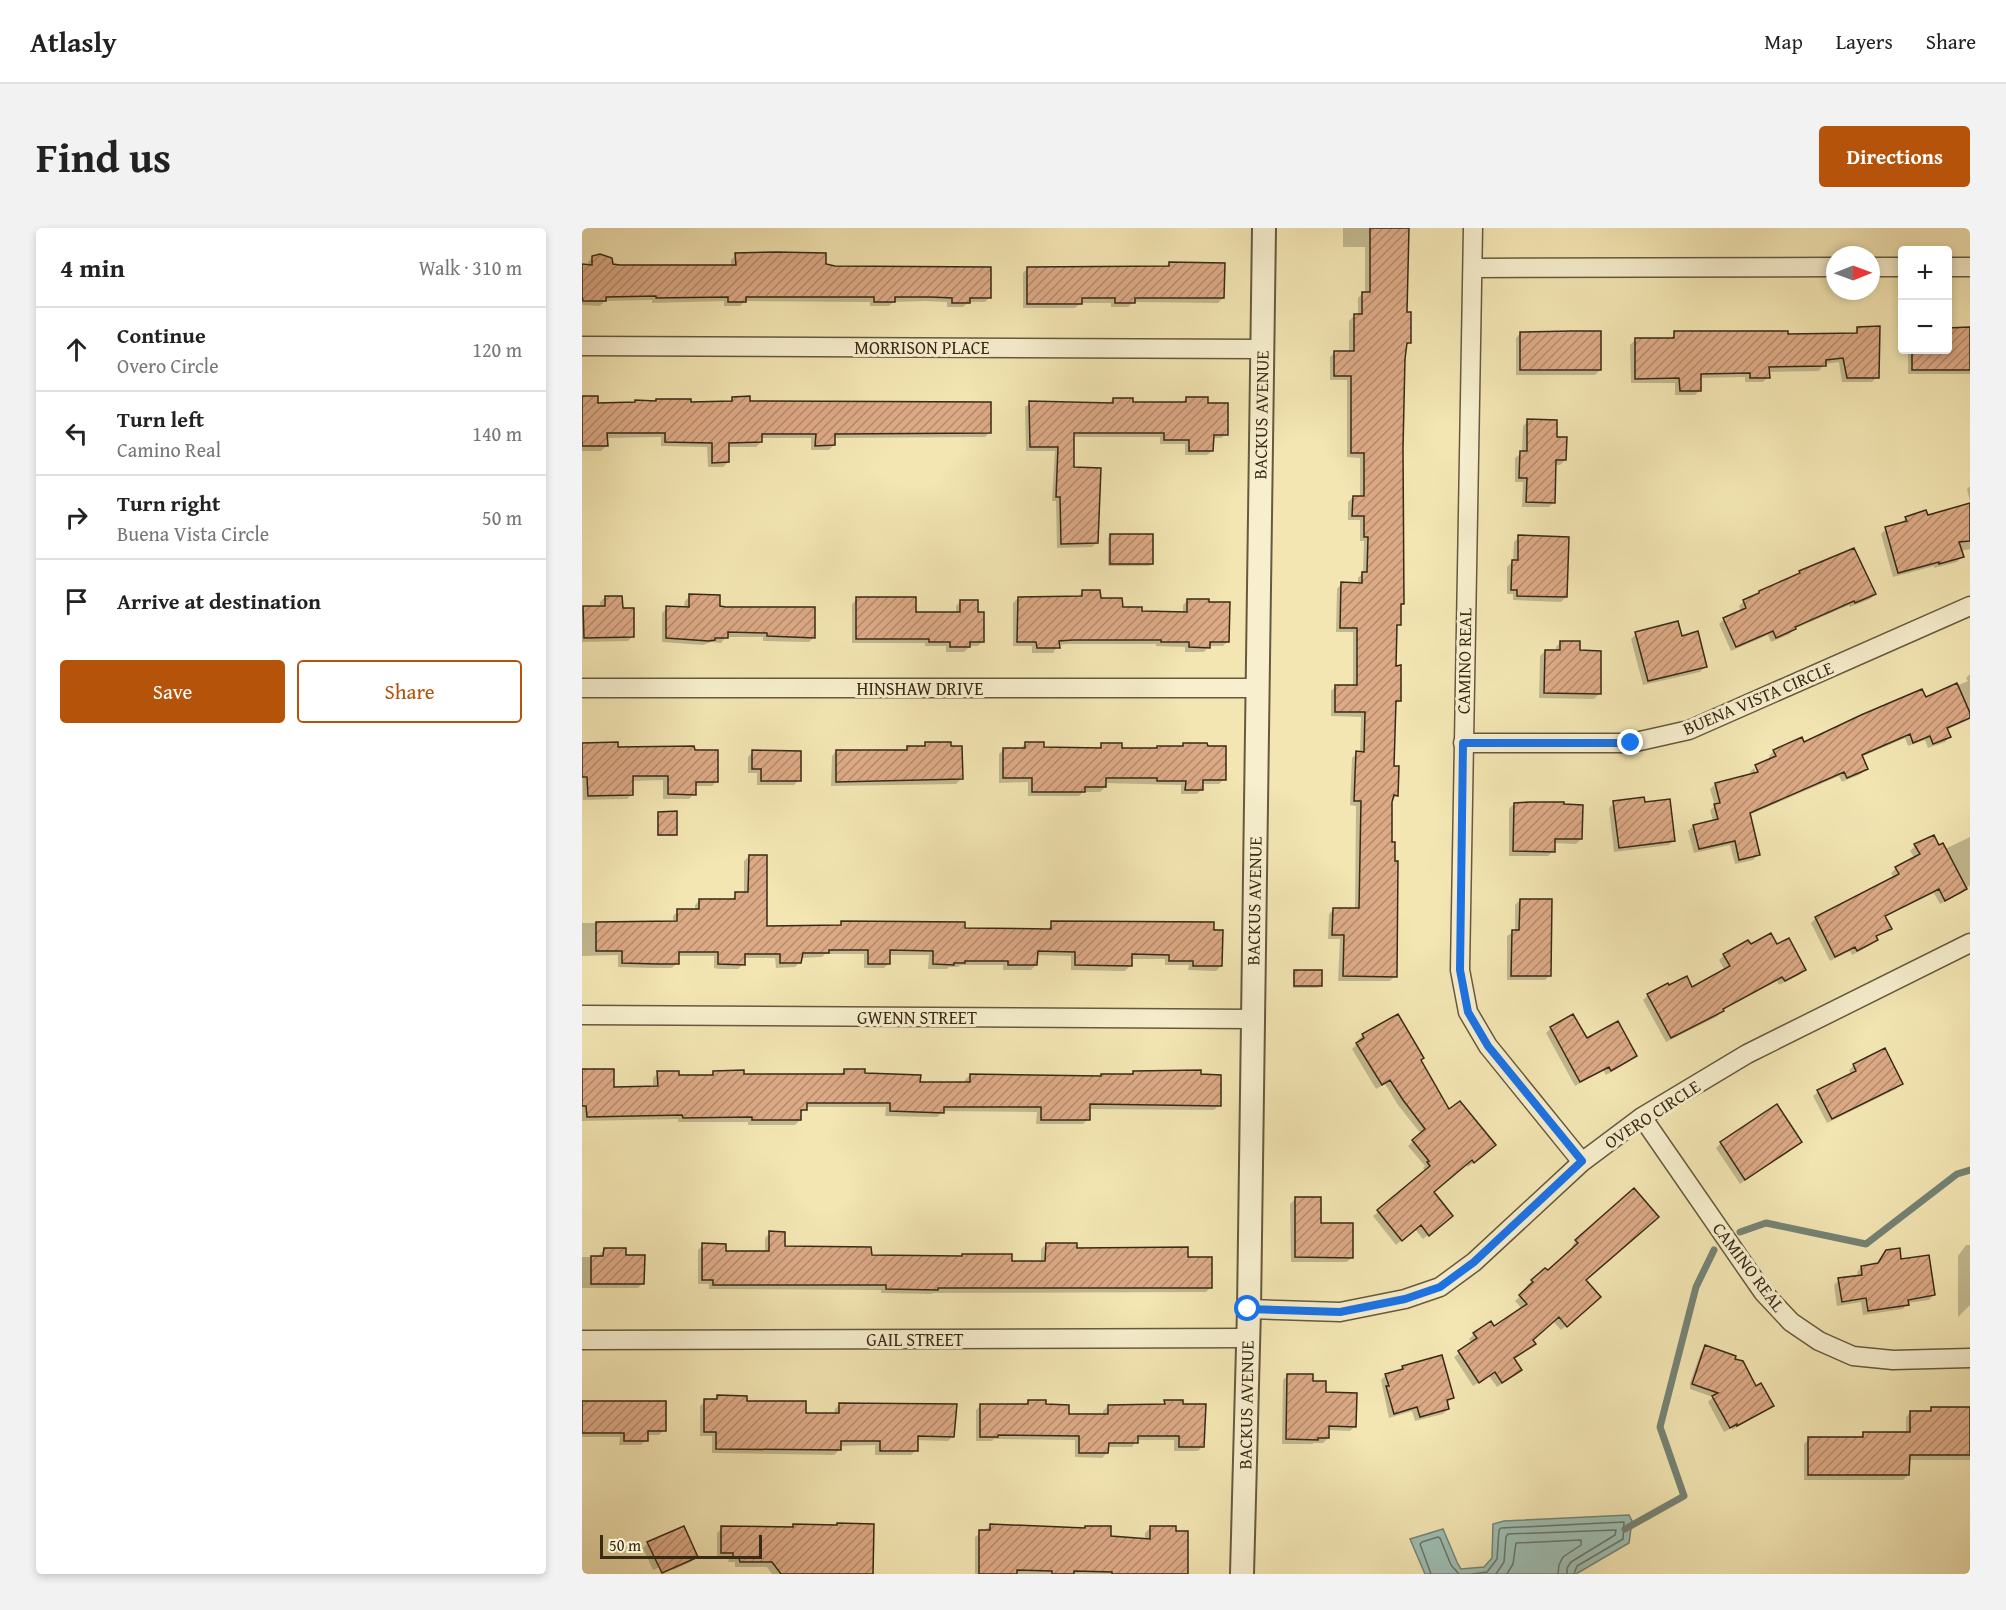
<!DOCTYPE html>
<meta charset="utf-8">
<style>
body{margin:0;font-family:"Gentium Book Plus",serif;background:#f2f2f2;color:#222}
.controls{position:absolute;right:18px;top:18px;display:grid;overflow:hidden;border-radius:6px;box-shadow:0 3px 9px #0003}
.controls button{width:54px;height:54px;display:grid;place-items:center;padding:0;border:0;border-bottom:2px solid #e0e0e0;background:#fff;color:#222;font:30px sans-serif}
.compass{position:absolute;left:1244px;top:18px;width:54px;height:54px;border-radius:50%;background:#fff;box-shadow:0 3px 9px #0003;rotate:89deg}
.scale{position:absolute;left:18px;bottom:15px;width:162px;box-sizing:border-box;padding-left:6px;border:3px solid #382a17;border-top:0;font-size:16px;line-height:21px;white-space:nowrap;color:#382a17;-webkit-text-stroke:4px #f7efce;paint-order:stroke}
.stop{position:absolute;width:18px;height:18px;margin:-14px;border:4px solid #1a73e8;border-radius:50%;background:#fff}
.stop.end{background:#1a73e8;border-color:#fff;box-shadow:0 2px 6px #0008}
.list{margin:0;padding:0;list-style:none}
h2{display:flex;justify-content:space-between;align-items:center;height:78px;margin:0;padding:0 24px;font-size:26px}
h2 small{font-size:20px;font-weight:400;color:#767676}
.list li{display:grid;grid-template-columns:39px 1fr auto;gap:18px;align-items:center;box-sizing:border-box;height:84px;padding:0 24px;border-top:2px solid #e0e0e0}
.list b{display:block;font-size:22px;white-space:nowrap}
.list p{margin:0;font-size:20px;white-space:nowrap;color:#767676}
.list em{font-size:20px;font-style:normal;color:#767676}
.actions{display:flex;gap:12px;padding:18px 24px}
.actions a{flex:1;padding:14px 0;border:2px solid #b45309;border-radius:6px;text-align:center;font-size:21px;color:#b45309}
.actions .main{background:#b45309;color:#fff}
.icon{flex:none;width:33px;height:33px;fill:none;stroke:currentColor;stroke-width:2;stroke-linecap:round;stroke-linejoin:round}
.map{position:relative;flex:none;width:1388px;height:1346px;overflow:hidden;border-radius:6px}
header{display:flex;align-items:center;gap:36px;box-sizing:border-box;height:84px;padding:0 30px;background:#fff;border-bottom:2px solid #e0e0e0}
header strong{font-size:28px}
nav{display:flex;gap:33px;margin-inline-start:auto;font-size:21px}
.intro{display:flex;align-items:center;justify-content:space-between;box-sizing:border-box;height:144px;padding:0 36px}
h1{margin:0;font-size:42px}
.button{padding:15px 27px;border-radius:6px;background:#b45309;color:#fff;font-size:21px;font-weight:700}
main{display:flex;gap:36px;padding:0 36px}
aside{flex:1;background:#fff;border-radius:6px;box-shadow:0 3px 9px #0003}
.map>svg:first-child{display:block}
.water{fill:#9dbeb4;stroke:#758375;stroke-width:1.5}
.shadow{fill:#0003}
.lines{fill:none;stroke-linecap:round;stroke-linejoin:round}
.shore{stroke:#6a7466;stroke-width:1.5}
.stream{stroke:#758375;stroke-width:7}
.building{fill:url(#building-hatch);stroke:#382a17;stroke-width:1.5}
.minor-casing{stroke:#67593e;stroke-width:21}
.tertiary-casing{stroke:#67593e;stroke-width:26}
.minor{stroke:#f7efce;stroke-width:18}
.tertiary{stroke:#f7efce;stroke-width:22}
.route{stroke:#1a73e8;stroke-width:8}
.labels{text-anchor:middle;dominant-baseline:central;stroke-width:6;stroke-linejoin:round;paint-order:stroke}
.street-label{font-size:18px;fill:#382a17;stroke:#f7efce}
</style>
<header>
<strong>Atlasly</strong>
<nav><a>Map</a><a>Layers</a><a>Share</a></nav>
</header>
<div class="intro"><h1>Find us</h1><a class="button">Directions</a></div>
<main>
<aside>
<h2>4 min<small>Walk · 310 m</small></h2>
<ul class="list">
<li><svg class="icon" aria-label="ahead" viewBox="0 0 24 24"><path d="M12 20V5M6 11l6-6 6 6"/></svg><div><b>Continue</b><p>Overo Circle</p></div><em>120 m</em></li>
<li><svg class="icon" aria-label="left" viewBox="0 0 24 24"><path d="M17 20v-9H6M10 6l-5 5 5 5"/></svg><div><b>Turn left</b><p>Camino Real</p></div><em>140 m</em></li>
<li><svg class="icon" aria-label="right" viewBox="0 0 24 24"><path d="M7 20v-9h11M14 6l5 5-5 5"/></svg><div><b>Turn right</b><p>Buena Vista Circle</p></div><em>50 m</em></li>
<li><svg class="icon" aria-label="arrive" viewBox="0 0 24 24"><path d="M6 21V4h12l-3 4 3 4H6"/></svg><div><b>Arrive at destination</b></div></li>
</ul>
<div class="actions"><a class="main">Save</a><a>Share</a></div>
</aside>
<div class="map">
<svg width="1388" height="1346" viewBox="0 0 1388 1346">
<defs>
<pattern id="building-hatch" width="6" height="6" patternUnits="userSpaceOnUse" patternTransform="scale(1.5)"><rect width="6" height="6" fill="#ddaa86"/><path d="M-1 1l2-2M0 6l6-6M5 7l2-2" fill="none" stroke="#b48b6d"/></pattern>
</defs>
<rect width="100%" height="100%" fill="#f3e6b3"/>
<filter id="stains"><feTurbulence type="fractalNoise" baseFrequency=".00333" numOctaves="4"/><feColorMatrix values="0 0 0 0 .2 0 0 0 0 .09 0 0 0 0 .02 0 0 0 .5 -.17"/></filter>
<radialGradient id="worn" r=".72"><stop offset=".6" stop-color="#630" stop-opacity="0"/><stop offset="1" stop-color="#630" stop-opacity=".3"/></radialGradient>
<path class="water" d="M1047 1287 1050 1293 1047 1315 994 1346H843L828 1311 861 1301 875 1334 879 1341 902 1339 910 1330 911 1296 922 1293Z"/>
<path class="shadow" d="M761 0H825L824 85 827 114 823 118 819 279 820 375 818 378V396L813 400V439L817 473 812 477 810 539 815 567 809 574 813 748 808 753H756L758 711H746L747 686 752 681 773 682 774 578 768 577 770 530 775 525H778L779 489 749 488V463L754 458 771 459V404H754L755 361 759 356H776V350L781 345 782 313H778V292H766V274L771 269H778V230L765 229V152H748V129L753 124 767 125V93L772 88H776V70L781 65H783V19H761Z
M154 27 242 38 408 69 403 74H387L381 79H365V74L343 73 311 74 307 78H288V74L163 73 158 78H142V73L70 75V72L23 73 18 78 0 77V38H6V34L11 29 29 38H149V32Z
M587 35 641 70 636 75 551 74 546 79H529V75H499L493 80H441V45L446 40H583Z
M1276 100 1295 149 1290 154H1260L1257 134 1242 136 1237 143 1186 144V149L1181 154H1163V149L1117 150 1118 162 1113 167H1093V155H1049L1048 117 1053 112H1088L1093 105 1271 107Z
M1366 100 1388 101V146H1326V122H1366Z
M939 105 1018 142 1013 147H934V110Z
M0 169 15 177 73 174 75 172 107 175H146L151 170 167 175 408 204 403 209 252 210V217L247 222H229V210H179V214L174 219H145L146 234 141 239H126L125 219 79 218V209L24 210V218L19 223H0Z
M604 170 624 176 644 206 639 210H630V223L625 227H603V216H578V209H491V240L515 315 510 319 475 320 474 273H470L473 223H444L443 179 448 175 526 176 531 171 550 175H600Z
M946 193 974 211 983 232 978 237H973L972 274 967 279H940L941 254H933V230L940 225 941 198Z
M1388 258V273L1385 261Z
M1388 276V321L1378 323 1380 329 1375 334 1352 340V338L1311 349 1299 306 1304 301 1319 295 1324 290 1345 289Z
M528 307 569 336 567 338H526V310Z
M937 309 984 369 979 374 931 372V366H925V339L931 333 932 314Z
M1218 344 1293 366 1288 371 1268 379 1267 377 1212 401 1208 406 1189 414 1186 407 1149 423 1137 396 1142 391 1159 384 1157 378 1162 373 1212 349Z
M501 363 539 381 558 385H601V377L606 372 646 413 641 418H627L622 424H603V419L574 418V416H485L476 417 471 425H450V418H431V375L436 370 496 368Z
M108 368 136 379 232 409 227 414 181 413V409H144L139 415 129 414 121 417 80 414V385L85 380H102L103 373Z
M23 369 39 382 51 408 46 413 0 414V381L2 379H18V374Z
M275 371 333 385H374V378L379 373 395 385 401 413 396 418H388L382 424H364V418H343V415H270V376Z
M1054 406 1099 409 1123 439 1118 444 1061 457 1049 411Z
M979 414 997 424 1017 466 1012 471 957 470 958 428 963 423 974 424V419Z
M1388 446V491L1364 502 1367 509 1363 514 1346 520 1343 512 1326 518 1323 510 1279 529 1284 541 1279 546 1260 554 1257 548 1167 587 1176 627 1171 632 1153 636 1148 617 1112 625 1106 603 1111 598 1131 593 1128 582 1133 578 1128 561 1133 556 1170 547 1168 544 1172 540 1177 552 1180 551 1173 539 1188 532 1187 528 1192 523 1221 516 1343 471 1386 453 1384 450Z
M444 515 460 521H515L520 517 539 521H573L575 519H599L601 517 642 551 637 556H620V561L615 566H599V557L522 555 523 559 518 564H501L497 568H446V554L417 555V526L422 521H438Z
M344 516 379 551 374 556 249 558 250 528 254 523 322 524 326 520 340 519Z
M0 517 34 520 135 553 130 558H112V566L107 571H81V552L50 553V566L45 571 1 572Z
M171 524 217 552 212 557H175V545H166V529Z
M1032 575 1061 576 1092 612 1087 617 1032 624 1027 580Z
M932 576 999 611 994 616 971 615V623L966 628H927V581Z
M77 585 94 606 92 608H75V587Z
M1388 609V657L1380 665 1358 676 1352 665 1302 689 1308 700 1293 710 1294 712 1289 717 1270 727 1268 723 1248 733 1229 695 1234 690 1312 650 1309 645 1314 640 1333 631 1328 623 1333 618 1356 619 1363 621Z
M167 628 184 699 257 698 260 695 381 702 465 703 470 695 639 738 634 743 606 742 607 737H583V731H548V738L543 743 489 742V728L454 727V737L449 742H421V737H379L376 739H367L365 741H346L347 727H307V735L302 740H282V726H243L240 729 219 730 218 734 213 739 194 740 193 730H161V736L156 741H138L132 740V728H95V735L90 740H70L36 739V727L0 728V695H91V688L96 683H113V677L118 672 149 673 154 666H162V633Z
M938 672 968 747 963 752H925V708L933 703V677Z
M1168 718H1194L1222 742 1217 747 1197 757 1195 753 1140 782 1136 788 1084 814 1061 772 1066 767 1110 761 1143 743 1137 732 1142 727Z
M713 743 738 758 736 760H711V745Z
M969 800 1004 812 1053 828 1048 833 1024 847 1021 842 993 858 964 805Z
M781 807 837 833 867 883 907 921 886 939 884 936 850 964 864 993 841 1011 833 1001 814 1017 791 988 844 944 841 940 843 938 826 918 839 906 816 877 803 856 794 861 770 821 777 814 776 812Z
M1272 837 1319 856 1314 861 1245 895 1231 868 1236 864 1269 847 1267 842Z
M0 843 30 860H71V850L76 845 96 848H128L132 844 160 848 257 847 262 843 337 855 383 856V852L388 847 518 850 548 848 551 844 618 847 637 877 632 882 506 881V891L501 896H454L455 884 361 883 355 889 303 888 304 879H223L218 887V892L213 897H166V894H96V891L0 893Z
M1218 914 1158 956 1134 920 1139 915Z
M1052 962 1002 1053 1012 1074 979 1102 971 1093 949 1112 952 1116 931 1131 938 1142 933 1147 915 1159 907 1148 891 1158 872 1129 890 1115 887 1111 892 1106 912 1100 940 1081 933 1073 947 1060 945 1057 965 1044 992 1021 990 1018 994 1013Z
M713 971 770 1029 765 1034H709L708 976Z
M188 1005 202 1020 288 1029 459 1035V1021L464 1016 493 1022 604 1030 629 1059 624 1064 351 1065 349 1066 299 1065V1062L127 1061V1056H116V1022L121 1017 143 1025H183V1010Z
M1384 1017H1388V1077L1376 1089V1028Z
M22 1022 43 1029 61 1055 56 1060H0V1029H17V1027Z
M1305 1024 1318 1033 1352 1067 1347 1072 1325 1075 1321 1081 1281 1087 1279 1074 1255 1078 1252 1057 1257 1052 1276 1049 1275 1044 1280 1039 1295 1037Z
M1124 1119 1151 1132 1190 1177 1185 1182 1150 1202V1200L1142 1204 1126 1174 1131 1169 1108 1161V1155L1119 1124Z
M821 1139 870 1170 864 1176 866 1181 861 1186 833 1193 830 1183 807 1190 799 1152 804 1147 816 1144Z
M706 1147 729 1154 773 1198 768 1203 746 1202V1210L741 1215H732L730 1216H700L701 1152Z
M136 1169 222 1187H253V1181L258 1176 371 1208 366 1213 334 1212V1222L329 1227H293V1217L257 1218V1222L252 1227 130 1225V1208H118V1178L123 1173H132Z
M446 1173 485 1187 521 1188V1183L526 1178H579L583 1174 621 1218 616 1223H592V1212H555L550 1219H525V1225L520 1230 493 1229V1212L412 1211 410 1213H394V1182L399 1177 442 1178Z
M0 1174 82 1202 77 1207H64V1212L59 1217H37L38 1209H0Z
M1388 1180V1232H1326V1247L1321 1252H1222V1216L1227 1211H1276L1281 1206 1324 1205V1189L1329 1184H1346L1349 1181Z
M212 1298 289 1346H190L185 1339H153V1334H146L147 1330H135V1305L140 1300H209Z
M408 1298 563 1313V1305L568 1300 604 1346H393V1309Z
M66 1315 114 1329 109 1334 91 1342 90 1339 83 1337 71 1342 61 1320Z"/>
<g class="lines">
<path class="shore" d="M849 1346 838 1316 840 1314 856 1309 858 1310 869 1337 877 1346
M890 1346 905 1344 915 1331 917 1302 919 1300 1042 1294 1041 1311 995 1338 992 1346
M914 1346 922 1334 924 1309 926 1306 1034 1302 1033 1307 989 1334 985 1340V1346
M925 1346 931 1336 934 1315 999 1312V1317L981 1329 977 1337 976 1346"/>
<path class="stream" d="M1158 1004 1184 995 1284 1016 1375 946 1388 942
M1043 1301 1102 1268 1078 1199 1114 1059 1132 1022"/>
</g>
<path class="building" d="M788 0H827L825 84H829V115H825L823 131 821 220 822 376H819V397H815L814 438 819 437V473H814L812 538H817L816 568 812 567 810 574V614H813V633H816L815 749 761 748 762 707H750L751 680H777L779 573H772L774 523 782 524 783 484H753V457H775V400H758L759 354 780 355V344H785L786 309H782V288H770L771 268H782V225H769V148H752V123H772V86H780V64H788Z
M195 24 244 25V36L253 38 409 39V70H388V75H370V70L349 69H313V74H292V69H164V74H146V69L74 70V68L24 69V73H1L0 69V36L10 37V28L18 26 30 30 31 36 38 37H154L153 25Z
M587 34 643 35 642 70H553V75H533V70H500V76H445V39L587 38Z
M1298 98 1297 150H1265L1261 130 1244 132V138L1187 139 1188 150H1168V145L1119 146V163H1098L1097 150 1053 151V110H1092V103H1206V106L1275 105V99Z
M1388 99V142H1330V122H1365V100Z
M989 103H1019V142H938V104Z
M0 168H16V175L53 174V172L74 173V171H109V174L150 173V169L168 168V173L409 174V205L253 206V217L233 218 234 206H180V214L147 215V234L130 235V215L83 214V205H25L26 218H0Z
M604 169H626V175H646V207H632L631 223H607V212H582V205H492V239L519 240 516 315 479 316 478 269H474L476 219H448L447 173 531 175V170H551V174H604Z
M945 191 975 192V209H985L984 232H974L973 275 944 274 945 250H937L938 223H945Z
M1388 275V313L1377 314 1382 329 1357 336V334L1316 345 1303 299 1325 293 1323 289 1344 282 1346 287Z
M528 306H571V336H528Z
M936 307 987 309 985 369 935 368V362H929L930 332H936Z
M1272 320 1294 366 1273 375 1272 373 1213 399 1214 401 1194 410 1191 403 1154 419 1141 390 1164 380 1161 372 1177 365V363L1218 345 1217 343Z
M500 362H518L519 370H540L541 379H560V383L605 384V371H627V374H648L647 414H628V420L607 419V414H579V412H491L477 413 478 420H455L454 414H435L436 369 500 368Z
M107 366 138 367V378L144 379H233V410L185 408V405L146 404V410H133V412L127 413 84 410V378L107 379Z
M23 368H40L41 380H52V409L2 410 1 378H23Z
M274 369H334V384H378V372H396V384H402V414H388V419H368V414H347V411H274Z
M1096 393 1100 408 1116 403 1125 439 1066 453 1053 404Z
M978 413H998V422L1019 423V466L962 465 963 422H978Z
M1375 455 1388 485V490L1365 500 1369 509 1351 516 1348 508 1331 515 1328 506 1280 527 1286 541 1265 550 1262 544 1168 585 1178 627 1157 632 1153 613 1117 621 1111 597 1136 591 1132 576 1138 575 1133 555 1176 544 1173 537 1194 528 1191 522 1220 509 1222 514 1279 487 1340 461 1344 469Z
M36 514V519L112 518 113 522H136V554H114V567L86 566V548H51V567L6 568 5 549H0V515Z
M343 514H369V518H380L381 551 254 554V522H325V518H343Z
M443 514H462V519L519 520V515H540V520H575V518H601V515H625L626 518H644V552H621V562H603L604 553H575V550H524V559H503V564H450V550H421V520H443Z
M170 522 219 523V553H179V541H170Z
M1062 569 1063 574 1088 571 1093 613 1037 620 1031 573Z
M948 574H982V576L1001 577 1000 611H973V624L931 623 932 575Z
M95 583V607H76V584Z
M1352 607 1357 617 1361 615 1385 661 1363 673 1357 661 1303 688 1310 701 1294 708 1296 712 1275 723 1273 719 1253 729 1233 689 1317 646 1313 639 1338 626 1332 616Z
M167 627H185V698L259 697V693L383 694V700L469 701V693L632 694V702H641L640 738H611V733H587V727L550 726V738L493 737V724L456 723 455 737H426V733H383V735H372V737L351 736V723L308 722V736H286V722H247V725H221L219 735H198V726H163V737L136 736V724H97V736H75L40 735V723H14V694L95 693V681H117V671H153V664H166Z
M938 671H970L969 748H929L930 702H937Z
M1189 705 1195 716 1207 710 1224 742 1203 753 1200 749 1141 781 1142 783 1089 810 1065 766 1086 755 1087 757 1105 748 1110 759 1148 738 1141 726 1166 712 1169 716Z
M712 742H740V758H712Z
M816 786 842 830 839 832 867 881 878 873 914 917 892 935 890 932 852 964 871 988 847 1008 839 997 820 1013 795 982 848 938 845 934 847 933 830 912 843 901 821 872 808 852 800 857 774 815 782 810 780 806Z
M991 786 1005 810 1036 793 1055 828 1029 843 1027 839 998 854 968 799Z
M1303 820 1321 856 1250 891 1235 862 1274 843 1271 836Z
M0 841H32V859L76 858 75 843H97V847H131V843L162 842V846H262V841H283V845L339 847 338 854H388V846L519 848V846H551V843L619 842V846L639 847V878L508 876V892H459V879H362V885L308 883V875H225V882H219V892H170V889L101 890 100 887 5 889 4 878H0Z
M1195 876 1220 914 1163 952 1138 914Z
M1052 960 1077 989 1004 1052 1019 1069 985 1099 977 1089 951 1112 954 1116 932 1130 940 1142 920 1155 913 1144 897 1155 876 1123 895 1110 891 1105 909 1093 912 1098 945 1076 937 1067 951 1054 949 1052 963 1040 966 1042 996 1015 993 1012Z
M713 969H739V995H771V1030L713 1029Z
M187 1003 203 1004V1018L289 1019 290 1027 380 1028V1026H430V1033H463L464 1015H495V1020L606 1019V1029H630V1060H356V1062L304 1061V1057H131V1052H120V1015L144 1016V1023H187Z
M22 1020H44V1027H63L62 1056H9V1028H21Z
M1318 1020 1319 1031 1347 1027 1353 1067 1326 1072 1327 1077 1286 1083 1284 1070 1260 1074 1256 1050 1280 1047 1279 1038 1296 1035 1304 1022Z
M1123 1117 1154 1128 1153 1131 1161 1133 1174 1158 1179 1155 1192 1178 1155 1198V1196L1148 1200 1130 1168 1136 1165 1110 1156Z
M860 1127 872 1170 865 1172 867 1181 838 1189 835 1179 812 1186 804 1158H807L803 1146 821 1141 820 1138Z
M705 1146H731V1153H744V1164L775 1165 774 1199 747 1198V1210H736V1212L704 1211Z
M135 1167 165 1168V1173H224V1185H257V1175L375 1176 372 1209 336 1208V1223H298V1213H259V1222L134 1221V1204H122V1171H135Z
M446 1172H464V1176L487 1177V1186H526V1177L583 1176 582 1172H601V1176H624L622 1219H597V1208H556V1215H527L526 1225H497V1208L416 1207V1209H398V1176H446Z
M0 1173H84V1203H66V1213H42V1205H0Z
M1349 1179H1388V1227H1328L1327 1247H1226V1209H1281V1204H1328V1183H1349Z
M255 1295 292 1296 291 1346H199L190 1334H158L157 1330H151V1325H139V1298L211 1299V1296L255 1297Z
M408 1296 503 1300V1298H529V1308L568 1311V1298H594V1303H606V1346H530V1344L492 1343V1346H470V1343L435 1342V1346H397V1302H408Z
M102 1298 116 1329 80 1345 65 1314Z"/>
<g class="lines">
<g class="minor-casing">
<path id="minor" d="M891 0 878 742 886 784 906 818 1000 934
M1289 39H1320
M1366 39H1388
M891 40 1253 39
M0 118 680 121
M0 460H675
M881 515H1049L1107 502 1388 378
M0 787 670 791
M1060 889 1181 1064 1209 1094 1237 1113 1271 1128 1311 1132 1388 1130
M667 1081 758 1084 823 1071 858 1059 892 1034 1000 934 1060 889 1165 826 1388 715
M0 1112 665 1110"/>
</g>
<g class="tertiary-casing">
<path id="tertiary" d="M660 1346 667 1081 682 0"/>
</g>
<use href="#minor" class="minor"/>
<use href="#tertiary" class="tertiary"/>
</g>
<g class="lines">
<path class="route" d="M666 1081 758 1084 823 1071 858 1059 892 1034 1000 933 906 818 886 784 878 742 881 515H1049"/>
</g>
<g class="labels">
<g class="street-label">
<text x="340" y="119">MORRISON PLACE</text>
<text transform="translate(679 187) rotate(-89)">BACKUS AVENUE</text>
<text transform="translate(882 433) rotate(-89)">CAMINO REAL</text>
<text x="338" y="460">HINSHAW DRIVE</text>
<text transform="translate(1176 470) rotate(-23)">BUENA VISTA CIRCLE</text>
<text transform="translate(672 673) rotate(-89)">BACKUS AVENUE</text>
<text x="335" y="789">GWENN STREET</text>
<text transform="translate(1070 886) rotate(-33)">OVERO CIRCLE</text>
<text transform="translate(1167 1039) rotate(53)">CAMINO REAL</text>
<text x="333" y="1111">GAIL STREET</text>
<text transform="translate(664 1177) rotate(-89)">BACKUS AVENUE</text>
</g>
</g>
<rect width="100%" height="100%" filter="url(#stains)"/>
<rect width="100%" height="100%" fill="url(#worn)"/>
</svg>
<div class="controls">
<button>+</button>
<button>−</button>
</div>
<svg class="compass" viewBox="-18 -18 36 36"><path d="M0-13l5 13h-10z" fill="#e53935"/><path d="M0 13l5-13h-10z" fill="#767676"/></svg>
<div class="scale">50 m</div>
<div class="stop" style="left:666px;top:1081px"></div>
<div class="stop end" style="left:1049px;top:515px"></div>
</div>
</main>
